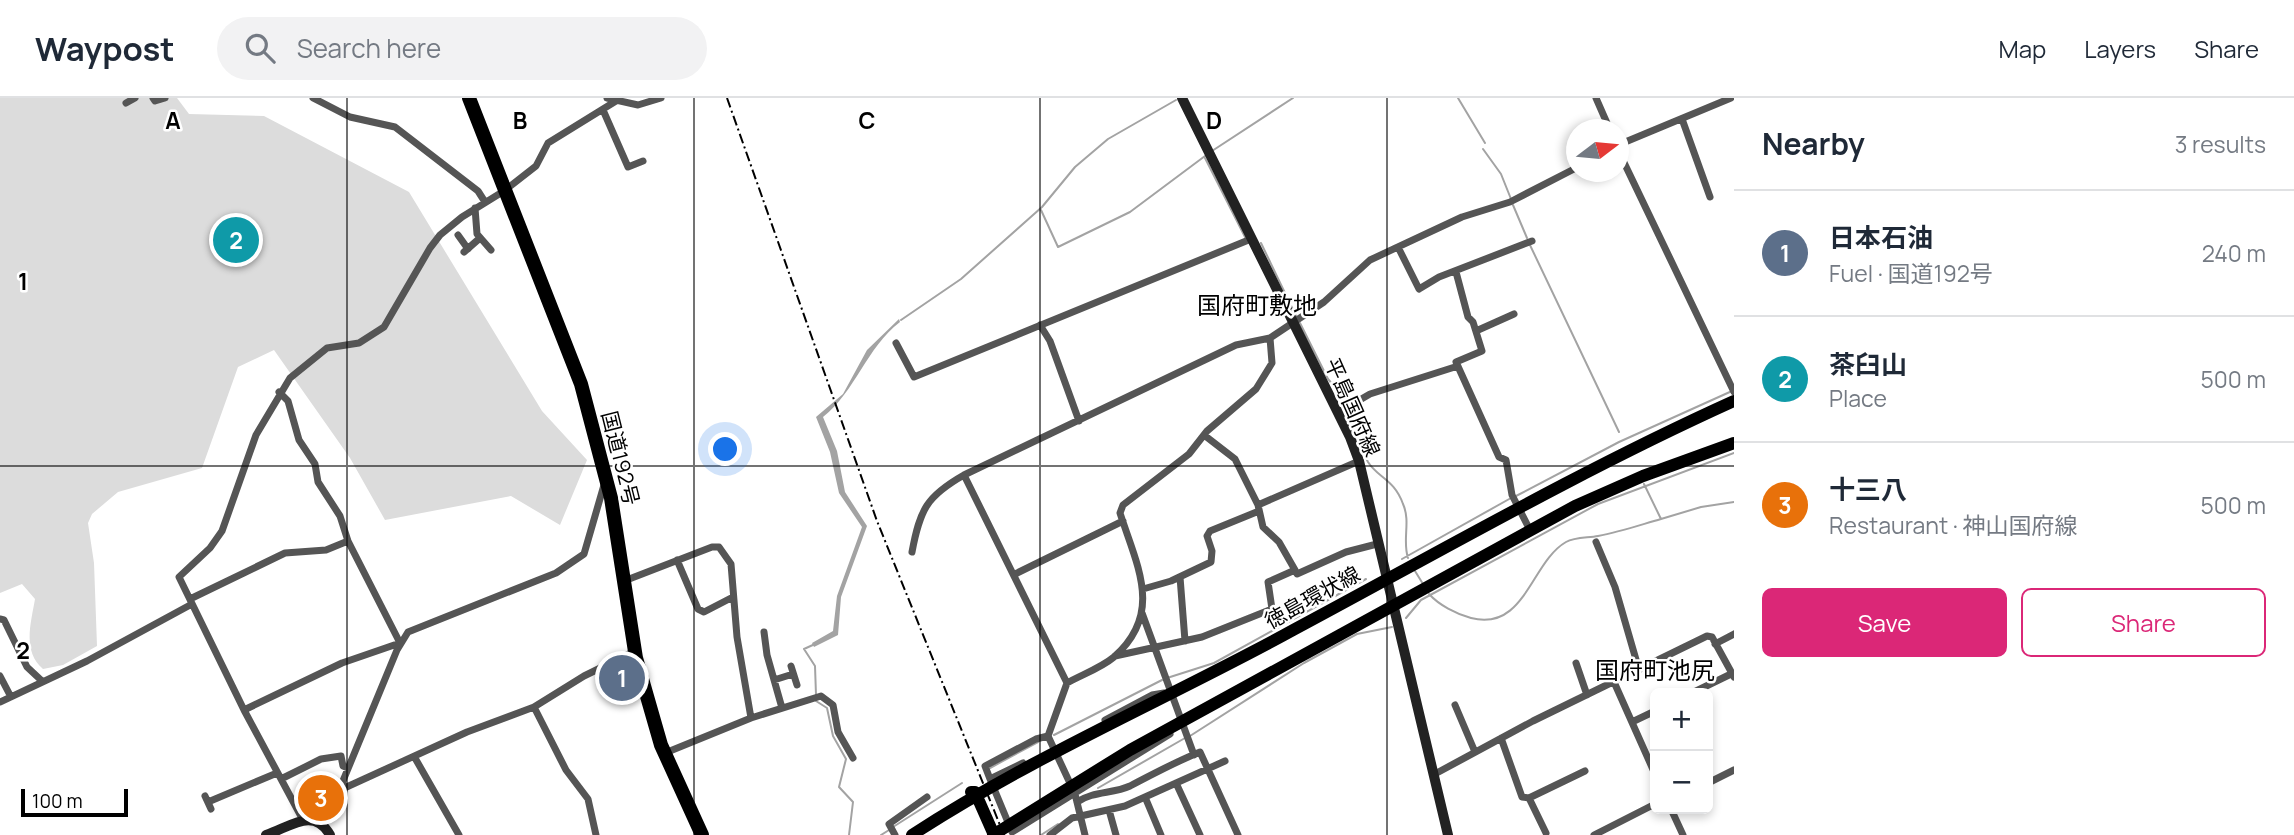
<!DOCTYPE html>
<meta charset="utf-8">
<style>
body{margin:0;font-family:Manrope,"Noto Sans JP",sans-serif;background:#f2f2f3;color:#1f2937}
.controls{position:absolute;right:21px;bottom:21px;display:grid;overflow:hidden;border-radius:10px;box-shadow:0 4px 10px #0003}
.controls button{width:63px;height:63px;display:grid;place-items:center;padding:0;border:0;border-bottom:2px solid #e0e1e3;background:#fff;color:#1f2937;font:35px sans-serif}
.compass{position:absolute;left:1566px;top:21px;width:63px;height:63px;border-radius:50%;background:#fff;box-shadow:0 4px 10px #0003;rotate:74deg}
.scale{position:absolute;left:21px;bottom:18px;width:107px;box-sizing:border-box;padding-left:7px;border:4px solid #000;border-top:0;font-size:19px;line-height:24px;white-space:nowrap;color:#000;-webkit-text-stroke:5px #fff;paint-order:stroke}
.you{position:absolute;left:726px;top:352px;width:24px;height:24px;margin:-18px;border:5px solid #fff;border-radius:50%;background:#1a73e8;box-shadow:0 0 0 10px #1a73e833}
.badge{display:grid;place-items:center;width:46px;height:46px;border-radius:50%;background:#db2777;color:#fff;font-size:23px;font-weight:700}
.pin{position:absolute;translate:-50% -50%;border:4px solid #fff;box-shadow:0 2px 7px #0006}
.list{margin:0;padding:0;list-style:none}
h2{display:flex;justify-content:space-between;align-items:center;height:91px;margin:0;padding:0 28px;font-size:30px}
h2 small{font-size:23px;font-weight:400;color:#747a83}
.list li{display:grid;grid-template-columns:46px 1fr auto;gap:21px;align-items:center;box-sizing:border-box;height:126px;padding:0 28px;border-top:2px solid #e0e1e3}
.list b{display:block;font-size:26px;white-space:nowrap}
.list p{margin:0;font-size:23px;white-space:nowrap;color:#747a83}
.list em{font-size:23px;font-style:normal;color:#747a83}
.actions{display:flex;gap:14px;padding:21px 28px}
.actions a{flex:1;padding:16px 0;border:2px solid #db2777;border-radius:10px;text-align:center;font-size:24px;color:#db2777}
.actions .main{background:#db2777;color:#fff}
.icon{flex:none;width:38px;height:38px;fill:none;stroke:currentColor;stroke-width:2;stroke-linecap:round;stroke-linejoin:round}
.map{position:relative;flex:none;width:1734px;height:737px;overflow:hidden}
header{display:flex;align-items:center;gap:42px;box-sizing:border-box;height:98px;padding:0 35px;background:#fff;border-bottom:2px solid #e0e1e3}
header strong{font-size:33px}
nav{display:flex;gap:38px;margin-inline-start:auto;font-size:24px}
.search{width:490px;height:63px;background:#f2f2f3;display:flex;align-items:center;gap:18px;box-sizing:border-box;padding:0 24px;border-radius:38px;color:#747a83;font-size:26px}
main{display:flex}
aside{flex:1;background:#fff}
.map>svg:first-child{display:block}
.green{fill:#dcdcdc}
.water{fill:#a3a3a3}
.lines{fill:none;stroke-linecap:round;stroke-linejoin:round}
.stream{stroke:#a3a3a3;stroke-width:2}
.street{stroke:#555;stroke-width:7}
.secondary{stroke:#222;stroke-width:10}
.primary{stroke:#000;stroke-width:12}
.highway{stroke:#000;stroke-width:14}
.rail{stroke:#000;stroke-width:2;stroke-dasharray:10 3.5 2 3.5;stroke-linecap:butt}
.grid{fill:none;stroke:#000;stroke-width:2;stroke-opacity:0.55}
.labels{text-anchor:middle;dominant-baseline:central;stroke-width:5;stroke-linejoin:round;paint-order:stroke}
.street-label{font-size:21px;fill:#000;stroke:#fff}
.quarter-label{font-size:24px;fill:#000;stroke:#fff}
.grid-label{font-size:23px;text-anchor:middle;font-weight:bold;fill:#000;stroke:#fff;stroke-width:5;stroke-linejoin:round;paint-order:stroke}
</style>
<header>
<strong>Waypost</strong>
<div class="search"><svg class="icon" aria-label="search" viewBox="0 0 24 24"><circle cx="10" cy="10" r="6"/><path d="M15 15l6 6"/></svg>Search here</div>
<nav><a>Map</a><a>Layers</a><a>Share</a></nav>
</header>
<main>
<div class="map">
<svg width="1734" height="737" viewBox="0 0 1734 737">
<rect width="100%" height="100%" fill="#fff"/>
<path class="green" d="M0 0H177L189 16 264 18 409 94 542 313 587 362 560 427 511 398 385 422 350 360 274 252 238 269 202 370 118 394 92 416 88 425 94 465 97 548 63 567 43 571C22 553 31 525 35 501L22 486 0 495Z"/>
<path class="water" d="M899 221 900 224C866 250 856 293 823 319L837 353 845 394 867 428 841 499 838 537 814 549 812 545 833 533 837 498 862 429 839 395 830 354 816 319 843 296 867 252Z"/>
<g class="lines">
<path class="stream" d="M1458 0 1485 45
M1483 51 1501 76 1511 101
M1212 53 1293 0
M1205 60 1245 139
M1513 107 1527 140
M1041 112 1058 149 1130 114 1205 58
M1261 145 1297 220
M1529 145 1619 334
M901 222 961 181 1042 109 1075 69 1108 41 1176 2
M1300 225 1328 281 1349 306
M1352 311C1357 328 1360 349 1368 364 1378 380 1394 381 1403 406 1411 424 1402 442 1408 460
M1644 386 1661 421 1701 409 1734 404
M1516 398 1619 344 1732 293
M1402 461 1511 400
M1415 473 1423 486
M1429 496C1439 507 1456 516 1471 520 1525 534 1531 464 1566 444 1575 439 1588 440 1598 438 1620 434 1640 427 1661 421
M1406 520 1421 502 1598 406 1734 355
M815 546 804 551 815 568 816 597
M1167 580 1214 565 1366 481
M816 603 827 610 833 638 846 661 839 689 853 704 849 737
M1054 637 1162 582
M1190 638 1304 565 1357 536 1392 529
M990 670 1038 644
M1098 690 1185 640
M893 729 962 685
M881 737 889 732
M1041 737 1058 726"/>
<path class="street" d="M153 0 155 3 165 0
M313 0 350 19 395 29 478 93 485 104
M607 0 638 7 661 0
M1596 0 1610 32
M126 5 135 0
M603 12 628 69 643 63
M1682 21 1710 99
M1618 47 1731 0
M1618 52 1734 294
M475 110 477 136 491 152
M458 137 468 151
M1398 149 1419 191 1439 179 1532 143
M464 154 480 140
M1456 174 1468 219 1473 224 1482 253 1456 264 1499 359 1506 362 1512 397 1530 432
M1040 227 1050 243 1079 323
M1476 233 1514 216
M896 245 914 279 1251 141
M279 294 288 303 299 342 315 366 318 384 340 418 348 443 400 545
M1339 314 1370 296 1458 268
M1204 337 1235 361 1258 407
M1596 444 1615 489 1639 572
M912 454C920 411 927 398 964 377
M677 462 698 511 704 514 733 499
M1295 472 1297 476 1346 454 1377 446
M1015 476 1123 423
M1180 479 1185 543
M624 483 712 449H719L731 466 737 539 751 620
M1143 491 1171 483 1211 464 1212 453 1207 438 1210 433 1259 413
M190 501 285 455 326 452 348 443
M1142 515 1194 657
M0 521 4 522 27 569 42 583
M764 534 767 557 782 610
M1715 546 1734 536
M1115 558 1202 539 1272 511 1268 484 1295 472 1279 444 1263 429 1258 407 1359 363
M1576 565 1587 597
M791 568 797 587
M0 578 11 599
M774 582 793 576
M1614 584 1655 676
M1067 585 964 377 1236 247 1270 240
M1692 595 1731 576
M0 604 87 563 192 506
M1455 607 1475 654
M534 609 566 672 588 701 596 737
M244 612 342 565 400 545
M1105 622 1152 597 1164 595
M1632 624 1655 613
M1501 640 1522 699 1529 700 1585 673
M665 655 751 620 821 598 833 607 838 634 853 660
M415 660 459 737
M1023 665 990 681 1012 734 1170 636
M1433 677 1533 623 1707 538 1712 539 1734 579
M281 681 321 661 341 658 343 668 348 670
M990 681 985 668 1036 641 1048 638
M1176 685 1200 737
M1708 685 1734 672
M340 692 467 634 534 609 584 578 635 553
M205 698 211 711
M1145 699 1161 737
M1529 700 1546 735
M208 704 277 675
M1077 704C1093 693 1113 696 1130 688 1153 676 1175 664 1200 654L1238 737
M333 707 397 552 408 534 556 475 584 456 604 387
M1671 711 1683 737
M1109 712 1116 737
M303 722 244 612 179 479 210 450 222 433 256 337 290 280 327 250 359 245 384 229 430 150 440 137 462 119 504 93 536 68 548 45 616 3
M895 737 889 726 927 699
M1050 737 1072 720 1125 708 1225 663
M1085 737 1075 696 1048 638 1067 585C1081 577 1101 570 1114 559 1164 515 1137 468 1120 415L1123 407 1189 356 1207 333 1256 291 1272 265 1270 240 1324 204 1370 162 1462 119 1510 104 1576 70
M1594 737 1655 706"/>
<path class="secondary" d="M1182 0 1350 339 1359 363 1448 737
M308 720 333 707
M266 737C290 729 314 708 330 737"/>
<path class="primary" d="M971 694H975L994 737
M912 737C1030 660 1160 604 1284 537 1434 457 1579 373 1734 303
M993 737 1130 652 1575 408 1643 378 1734 345"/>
<path class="highway" d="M469 0 581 286 611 400 636 560 661 647 702 737"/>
<path class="rail" d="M727 0 877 423 1004 737"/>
</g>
<path class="grid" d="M347 0V737M694 0V737M1040 0V737M1387 0V737M0 368H1734"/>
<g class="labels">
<g class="street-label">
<text transform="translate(1353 309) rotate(66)">平島国府線</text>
<text transform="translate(621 360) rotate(76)">国道192号</text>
<text transform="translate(1312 499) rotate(-29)">徳島環状線</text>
</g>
<g class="quarter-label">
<text x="1257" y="206">国府町敷地</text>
<text x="1655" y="571">国府町池尻</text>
</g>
</g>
<g class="grid-label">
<text x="173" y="31">A</text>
<text x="520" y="31">B</text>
<text x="867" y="31">C</text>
<text x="1214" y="31">D</text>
<text x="23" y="192">1</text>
<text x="23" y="561">2</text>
</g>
</svg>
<div class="controls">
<button>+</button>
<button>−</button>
</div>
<svg class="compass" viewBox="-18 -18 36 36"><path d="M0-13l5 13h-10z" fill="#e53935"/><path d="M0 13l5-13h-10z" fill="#747a83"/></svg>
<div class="scale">100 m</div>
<div class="you"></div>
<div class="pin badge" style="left:622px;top:580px;background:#5c6f8a">1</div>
<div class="pin badge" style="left:236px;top:142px;background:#0f9aa8">2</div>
<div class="pin badge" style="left:321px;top:700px;background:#e8710a">3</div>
</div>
<aside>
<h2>Nearby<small>3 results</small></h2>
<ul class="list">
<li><span class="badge" style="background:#5c6f8a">1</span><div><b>日本石油</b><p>Fuel · 国道192号</p></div><em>240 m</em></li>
<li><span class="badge" style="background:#0f9aa8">2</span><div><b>茶臼山</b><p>Place</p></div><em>500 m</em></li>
<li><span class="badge" style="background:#e8710a">3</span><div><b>十三八</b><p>Restaurant · 神山国府線</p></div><em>500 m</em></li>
</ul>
<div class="actions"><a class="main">Save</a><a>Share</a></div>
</aside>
</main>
